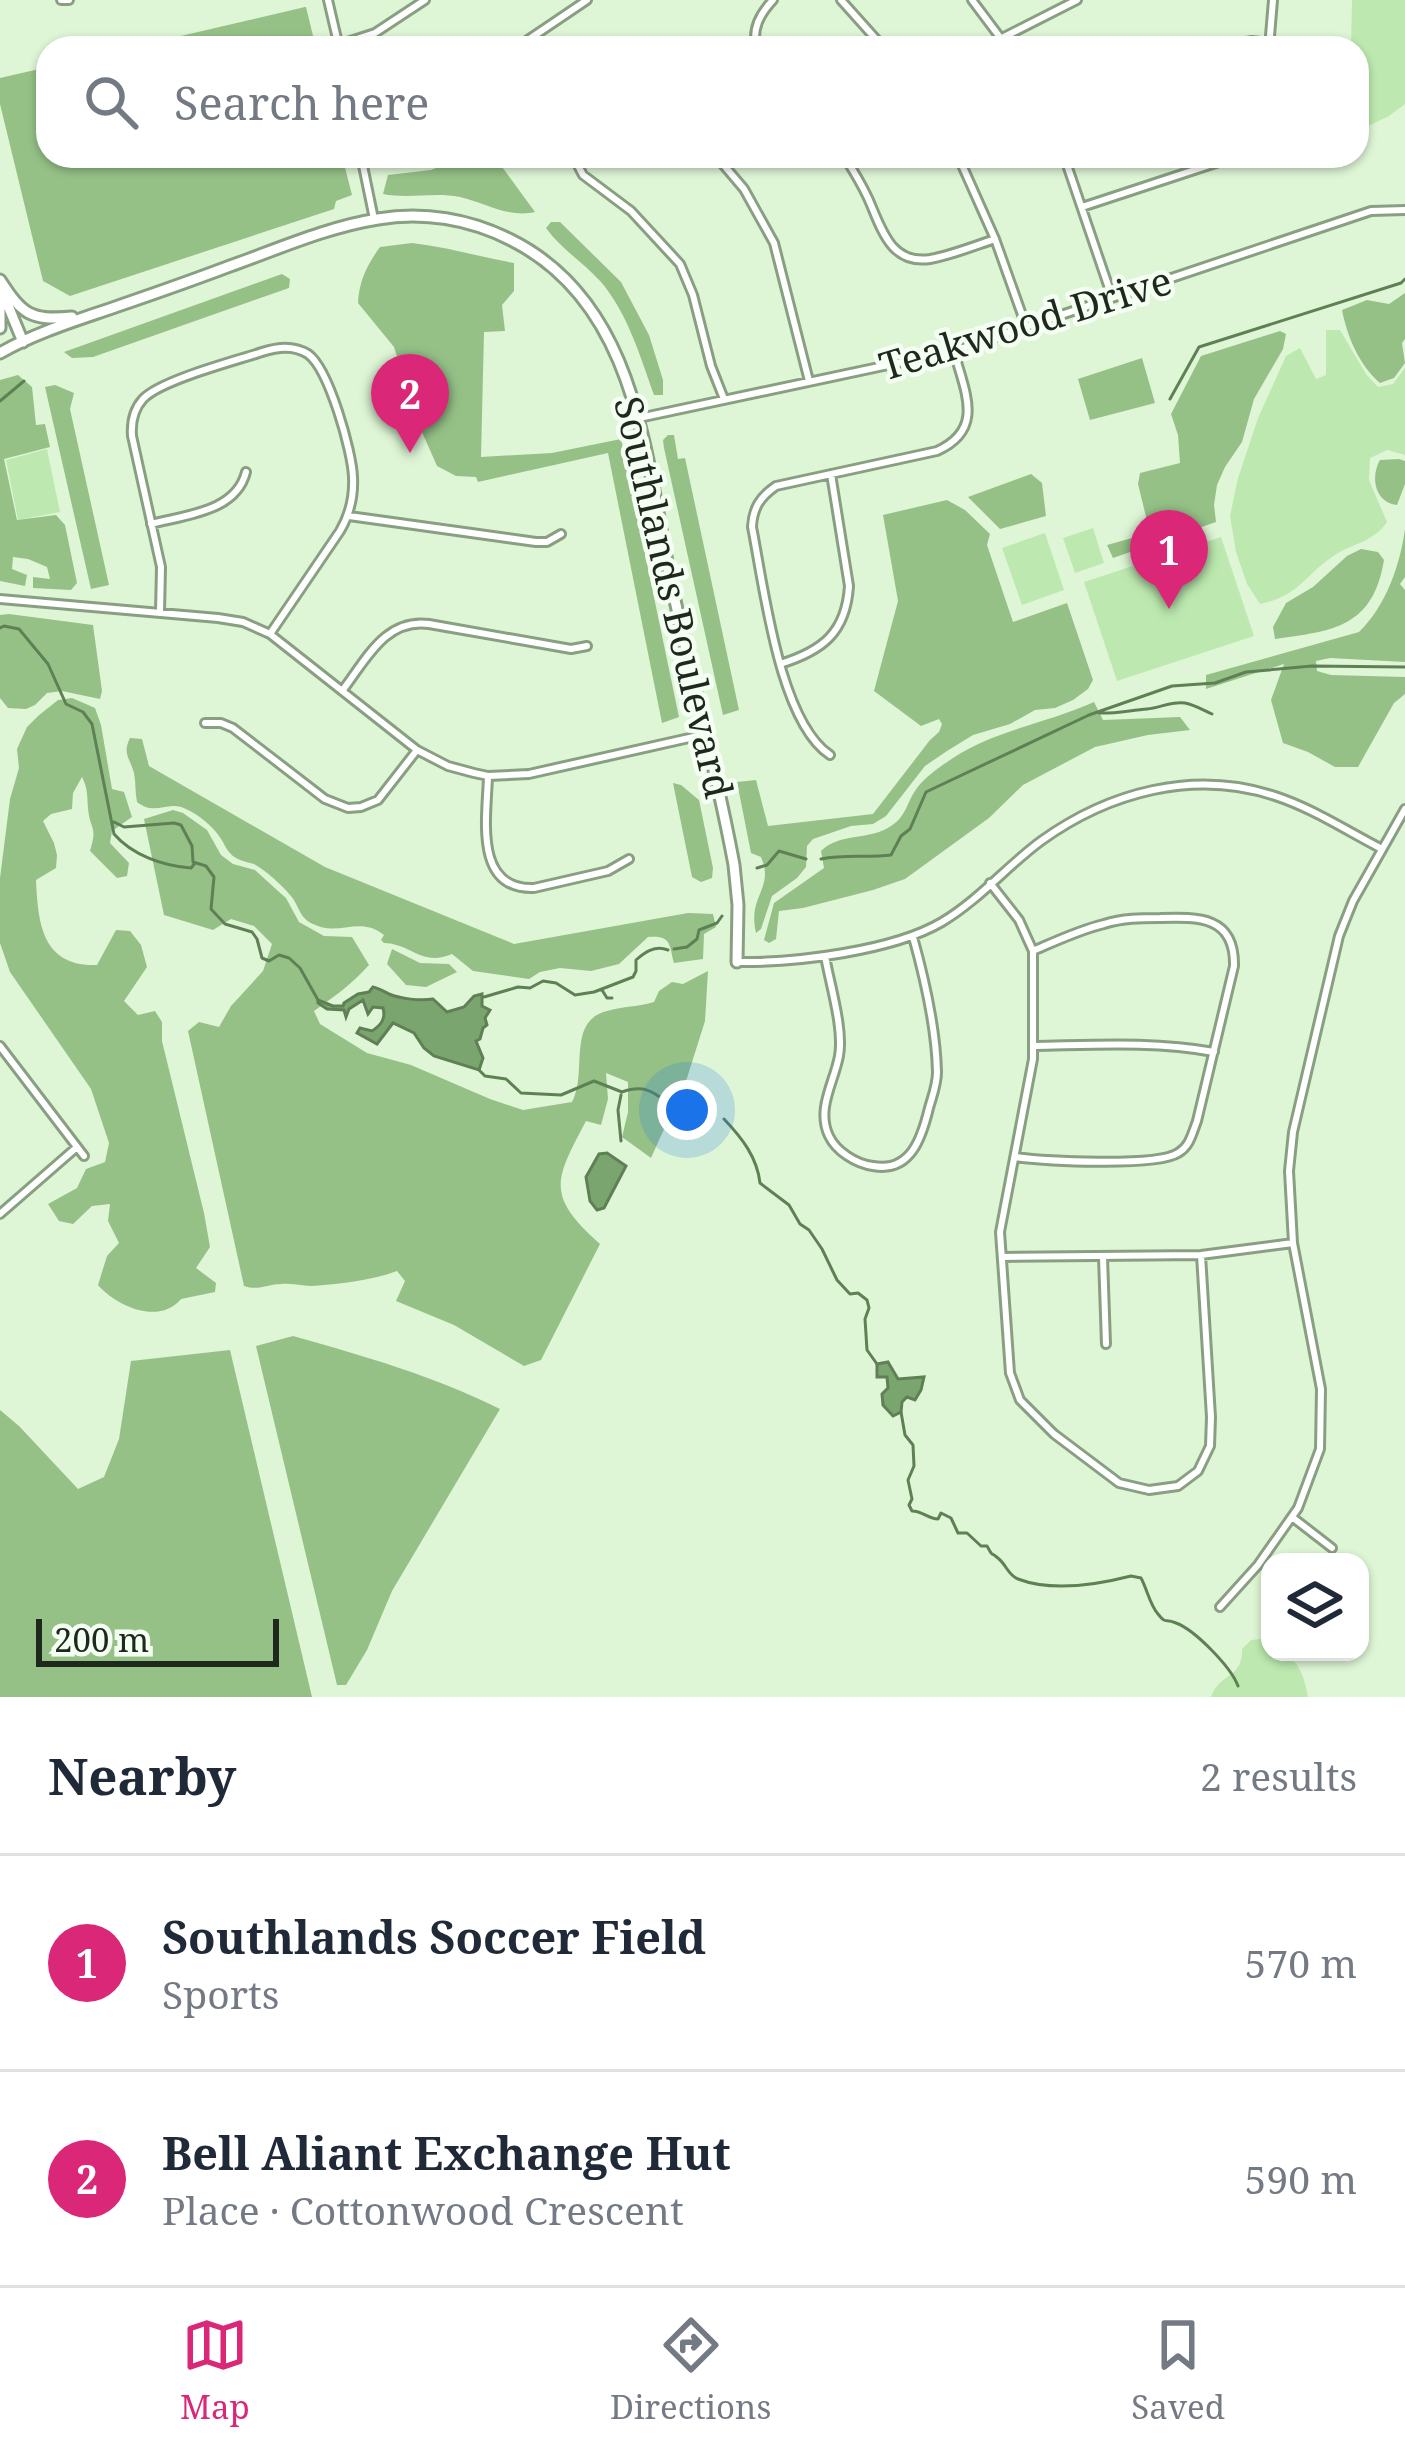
<!DOCTYPE html>
<meta charset="utf-8">
<style>
body{margin:0;font-family:"Noto Serif",serif;background:#f2f2f3;color:#1f2937}
.controls{position:absolute;right:36px;bottom:36px;display:grid;overflow:hidden;border-radius:24px;box-shadow:0 3px 9px #0004}
.controls button{width:108px;height:108px;display:grid;place-items:center;padding:0;border:0;border-bottom:3px solid #e0e1e3;background:#fff;color:#1f2937;font:60px sans-serif}
.scale{position:absolute;left:36px;bottom:30px;width:243px;box-sizing:border-box;padding-left:12px;border:6px solid #1f281c;border-top:0;font-size:33px;line-height:42px;white-space:nowrap;color:#1f281c;-webkit-text-stroke:9px #f5fef2;paint-order:stroke}
.you{position:absolute;left:687px;top:1110px;width:42px;height:42px;margin:-30px;border:9px solid #fff;border-radius:50%;background:#1a73e8;box-shadow:0 0 0 18px #1a73e833}
.badge{display:grid;place-items:center;width:78px;height:78px;border-radius:50%;background:#db2777;color:#fff;font-size:39px;font-weight:700}
.pin{position:absolute;translate:-50% -99px;filter:drop-shadow(0 3px 6px #0008)}
.pin::after{content:'';position:absolute;top:63px;width:42px;height:36px;background:inherit;clip-path:polygon(0 0,100% 0,50% 100%)}
.list{margin:0;padding:0;list-style:none}
h2{display:flex;justify-content:space-between;align-items:center;height:156px;margin:0;padding:0 48px;font-size:51px}
h2 small{font-size:39px;font-weight:400;color:#747a83}
.list li{display:grid;grid-template-columns:78px 1fr auto;gap:36px;align-items:center;box-sizing:border-box;height:216px;padding:0 48px;border-top:3px solid #e0e1e3}
.list b{display:block;font-size:45px;white-space:nowrap}
.list p{margin:0;font-size:39px;white-space:nowrap;color:#747a83}
.list em{font-size:39px;font-style:normal;color:#747a83}
.icon{flex:none;width:66px;height:66px;fill:none;stroke:currentColor;stroke-width:2;stroke-linecap:round;stroke-linejoin:round}
.map{position:relative;flex:none;width:1405px;height:1697px;overflow:hidden}
.search{position:absolute;background:#fff;box-shadow:0 3px 9px #0004;left:36px;right:36px;top:36px;height:132px;display:flex;align-items:center;gap:30px;box-sizing:border-box;padding:0 42px;border-radius:36px;color:#747a83;font-size:45px}
.sheet{height:588px;background:#fff}
nav{display:flex;justify-content:space-around;align-items:center;box-sizing:border-box;height:168px;border-top:3px solid #e0e1e3;background:#fff;font-size:33px;color:#747a83}
nav a{display:grid;justify-items:center;gap:6px}
nav .on{color:#db2777}
.map>svg:first-child{display:block}
.green{fill:#bde9b0}
.forest{fill:#95c187}
.water{fill:#7ba56e;stroke:#5f8055;stroke-width:3}
.lines{fill:none;stroke-linecap:round;stroke-linejoin:round}
.stream{stroke:#5f8055;stroke-width:3}
.minor-casing{stroke:#899f82;stroke-width:12}
.secondary-casing{stroke:#899f82;stroke-width:15}
.minor{stroke:#fff;stroke-width:6}
.secondary{stroke:#fff;stroke-width:9}
.labels{text-anchor:middle;dominant-baseline:central;stroke-width:9;stroke-linejoin:round;paint-order:stroke}
.street-label{font-size:39px;fill:#1f281c;stroke:#f5fef2}
</style>
<div class="map">
<svg width="1405" height="1697" viewBox="0 0 1405 1697">
<rect width="100%" height="100%" fill="#def6d6"/>
<path class="green" d="M1352 0H1405V104L1389 116 1362 129 1357 122V48H1351Z
M1326 330H1340L1366 374 1378 387 1393 384 1405 368V455L1387 450 1370 458 1369 480 1387 522C1373 543 1352 543 1332 557 1303 577 1299 596 1260 604L1247 584 1236 552 1230 516 1238 478 1258 418 1286 356 1300 348 1316 379 1326 375Z
M47 449 60 512 18 520 6 460Z
M1093 528 1104 563 1075 573 1063 538Z
M1045 533 1064 590 1022 605 1002 548Z
M1221 537 1254 636 1117 681 1084 582Z
M1262 1639 1270 1643V1652C1297 1652 1304 1674 1308 1697H1211C1220 1672 1243 1679 1242 1649L1251 1640Z"/>
<path class="forest" d="M306 7 316 48H129L305 7Z
M48 67V156H342L352 195 336 201 334 209 70 296 43 281 0 104V78Z
M465 156H494L535 212C508 218 486 203 460 197 435 192 407 199 383 194L388 175 431 170Z
M551 222H560L621 282 649 335 663 380V395H654C640 356 628 314 601 282 584 263 561 249 546 228Z
M412 243C447 247 480 257 514 263V291L502 305 505 331 484 332 481 457 552 453 621 439 679 717 662 723 608 453 478 482 476 477 456 476 437 466 418 423 394 347 358 303C359 281 367 265 380 247Z
M282 274 290 279 289 288 93 357 72 358 64 352Z
M1405 293V339L1402 343 1405 363 1394 378 1380 383C1359 365 1347 336 1342 310L1367 300 1389 304Z
M1280 331 1286 334 1283 349 1254 399 1242 442 1225 467 1217 485 1214 505 1216 522 1113 558 1107 545 1150 533 1138 484 1140 473 1180 463 1178 435 1171 414 1201 356Z
M1142 358 1155 403 1090 420 1078 379Z
M18 375 32 387 36 425 45 424 50 447 4 459 17 520 56 515 65 525 77 583 71 590 33 588V577L50 579 47 567 28 559 13 557 12 569 27 575 25 586 0 581V380Z
M55 385 74 393 70 409 109 585 91 589 45 387Z
M668 435H674L678 459 685 458 739 710 723 715 664 448 663 440Z
M1399 459 1405 461V484L1397 505C1375 503 1370 477 1380 460Z
M1031 474 1042 483 1046 516 1000 529 968 497Z
M947 500 965 510 990 534 987 545 1013 622 1067 603 1093 680 1088 689 1073 700 1055 708 1035 710 1010 724 973 735 947 751 925 766 886 816 873 824 851 826 813 839 807 846 806 867 797 878 772 896 761 929 756 933C747 895 775 889 761 857L751 853 737 782 756 780 768 826 873 814 930 740 939 732 942 724 939 719 921 726 874 691 898 601 883 515Z
M1405 529V577L1400 584 1405 590V662L1330 658 1316 661 1317 671 1331 675 1405 677V694L1394 703 1358 767H1335L1308 752 1283 743 1271 700 1284 664 1206 689V675L1359 632C1386 606 1400 565 1405 529Z
M1361 549 1378 552 1384 560C1373 627 1334 631 1275 639L1273 627 1286 603 1313 587 1347 556Z
M9 614 93 625 102 691 100 699 62 691 47 693 35 705 26 709 8 708 0 698V615Z
M72 698 95 708 101 725 112 789 124 792 132 817 112 831 110 843 129 863 127 876 117 878 90 851C98 825 90 831 88 808 87 795 88 789 82 777L73 793 72 809 51 814 43 821 54 843 57 855 56 868 36 880C38 923 42 967 97 965L116 930 130 931 141 945 147 967 124 1001 138 1015 155 1011 162 1022V1041L204 1213 210 1247 196 1268 216 1283 215 1292 181 1299C160 1325 117 1307 98 1285L107 1256 119 1243 108 1221 110 1204 92 1206 73 1224 59 1221 48 1204 77 1188 86 1169 105 1162 109 1143 91 1089 10 972 0 943V878L10 799 19 768 17 749 27 727 38 716 58 700Z
M1094 702 1103 720 1180 717 1190 730 1148 735 1095 747 1023 785 989 818 905 879 873 890 803 908 779 911 776 939 769 943 764 940 774 903 824 868 821 851C840 832 870 841 891 826 907 816 907 801 917 788 926 776 941 766 953 758 995 730 1048 723 1094 702Z
M130 738 142 739 149 766 325 867 514 944 688 913 713 914 716 927 704 934 703 959 674 963C669 945 672 935 648 937L619 964 591 971 560 968 540 972 529 979 473 971 452 954C422 967 412 944 384 943L381 940 384 935C360 915 338 937 313 924 298 917 300 906 290 895 282 885 265 870 254 864 248 862 241 861 236 858 227 853 225 844 219 836 213 827 200 816 190 811 167 797 158 818 137 802 135 793 136 783 134 773 130 758 122 754 130 738Z
M673 783 681 785 699 800 713 868 712 878 701 882 692 877Z
M173 810 183 813 207 830 221 855 233 864 255 870 278 891 286 898 299 922 324 936 352 937 369 965C352 984 334 997 314 1011L320 1024 367 1053 411 1065 490 1099 523 1110 572 1102C588 1073 566 1021 607 1011 623 1006 639 1007 654 1002L659 991 672 982 683 984 708 971 705 1021 687 1078 651 1158 622 1137 628 1112V1082L606 1073 608 1099 601 1125 586 1121C555 1180 545 1195 600 1244L541 1360 524 1366 454 1325 396 1301 405 1281 397 1271C370 1281 339 1284 311 1286 301 1286 291 1283 282 1284 267 1284 259 1291 244 1286L188 1031 199 1022 219 1027 231 1006 263 971 272 944 254 926 231 919 213 930 164 915 144 819Z
M392 949 420 963 449 964 457 972 426 987 406 985 387 964Z
M293 1336C364 1356 434 1376 500 1409L392 1591 367 1650 346 1685H337L256 1346Z
M230 1350 312 1697H0V1410L19 1426 78 1489 104 1477 119 1439 131 1361Z"/>
<path class="water" d="M373 987C378 988 383 991 389 994 401 999 420 1001 433 999L447 1012 464 1007 474 996 482 994V1006L490 1010 485 1018 487 1025 483 1028 480 1039 476 1041 483 1058 479 1070 434 1056 424 1048 414 1033 393 1023 377 1044 357 1033 360 1028 372 1031C381 1025 386 1019 383 1008L373 1007 368 1014 363 1000 349 1009 346 1017 344 1010 327 1009 318 1003V1000L333 1006H343L344 1003 358 994 369 992Z
M607 1153 626 1166 604 1208 597 1210 590 1201 586 1177 599 1154Z
M888 1362 898 1379 924 1377 921 1390 915 1400 907 1397 902 1402 901 1412 893 1416 883 1405 882 1394 888 1388 887 1377H877V1364Z"/>
<g class="lines">
<path class="stream" d="M1170 399 1199 347 1401 283 1405 279
M0 401 24 381
M0 628 4 626 19 629 48 664 66 704 83 712 92 724 114 834C132 855 163 866 191 868L195 863
M1099 713C1113 714 1132 710 1147 709 1160 708 1171 701 1185 703 1195 705 1203 710 1212 714
M114 822 124 827 174 823 181 825 192 846 193 862 206 866 214 877 211 909 225 924 252 932 257 939 262 958 269 961 279 955 289 958 300 968 318 1000
M821 859C845 854 867 858 891 855L901 836 910 829 926 792 1089 715 1172 686 1215 683 1246 672 1312 666 1405 667
M757 868 767 865 779 851 806 859
M674 949 687 947 697 939 699 930 717 923 722 916
M602 990 607 998H612
M484 997 518 987 530 988 543 981 556 983 575 995 594 992 633 977 636 971V960C645 952 655 945 668 950
M479 1070 485 1076 506 1079 521 1093 561 1095 594 1081 622 1092C653 1081 659 1101 684 1113
M724 1119C742 1138 757 1157 760 1183L789 1205 800 1224 809 1230 822 1249 837 1280 850 1294 858 1293 867 1300 869 1308 865 1319 867 1350 877 1364
M621 1141 618 1110 621 1095
M901 1412 905 1435 913 1445 914 1466 908 1480 912 1499 909 1505 912 1511C923 1511 928 1519 938 1519L941 1513 951 1518 958 1533H967L981 1546H987C995 1560 987 1548 999 1559 1007 1566 1008 1575 1018 1579 1052 1592 1096 1585 1131 1576L1141 1578C1147 1589 1150 1605 1158 1614 1167 1625 1164 1618 1176 1623 1195 1630 1231 1667 1238 1686"/>
<g class="minor-casing">
<path id="minor" d="M61 0H69
M328 0 338 43
M841 0 884 48
M972 0 1008 48
M1002 38 1077 0
M338 45 375 33 425 0
M516 48 587 0
M756 48C752 28 760 14 773 0
M1212 48 1252 41 1270 43
M1269 48 1273 0
M361 156 374 219
M573 156 583 175 631 211 680 264 693 295 711 366 724 399
M716 156 744 189 774 243 809 381
M844 156C853 170 861 183 868 198 881 227 890 265 930 259 952 255 974 246 995 239L1026 326
M958 156 995 239
M1064 156 1112 297
M1082 207 1237 156
M639 418 954 351 1371 211 1405 210
M349 516 536 542H547L561 534
M151 524C185 515 236 512 246 472
M0 599 218 618 243 622 270 634 417 750 448 766 474 773 488 776 529 774 707 734
M160 612 161 567 132 436C131 422 133 410 143 399 161 380 235 361 262 352 278 347 293 345 308 354 329 369 352 451 353 477 354 497 350 514 340 531L270 634
M780 664C822 651 846 633 849 586L831 474
M342 691C366 660 385 618 429 624L571 649 587 646
M205 723H221L233 728 325 799 348 808 361 807 378 800 417 750
M830 755C779 721 764 587 752 527 753 508 760 497 776 486L937 451C986 429 964 391 954 351
M488 776C487 816 473 890 534 888L608 871 629 859
M990 883 1019 920 1033 951V1059L1000 1232 1010 1373 1020 1400 1054 1434 1119 1483 1149 1490 1178 1486 1198 1471 1210 1446 1211 1417 1201 1255
M825 956C830 985 844 1029 839 1056 834 1083 816 1109 829 1136 836 1151 856 1164 873 1166 911 1173 922 1137 929 1108 932 1097 937 1085 937 1072 936 1027 925 980 913 937
M737 962C794 963 893 951 942 922 979 900 1007 866 1041 841 1109 792 1194 769 1275 796 1312 808 1347 831 1382 849
M0 1046 84 1156
M1034 1046C1094 1045 1154 1041 1214 1052
M1015 1157C1044 1161 1156 1167 1178 1153 1190 1146 1192 1134 1197 1121L1234 966C1235 916 1199 917 1160 918 1141 918 1123 918 1104 924 1079 930 1056 941 1033 951
M0 1214 77 1147
M1002 1257 1201 1255 1293 1243
M1103 1257 1106 1344
M1292 1517 1332 1548
M1220 1607 1258 1565 1298 1508 1320 1449 1321 1389 1293 1243 1289 1171 1293 1132 1339 936 1353 901 1405 809"/>
</g>
<g class="secondary-casing">
<path id="secondary" d="M0 280C22 314 30 321 72 317
M2 291 23 342
M0 299V328
M0 353C37 332 78 320 118 306 156 293 193 280 230 266 278 249 327 227 378 219 423 211 470 219 511 240 635 302 645 451 669 572 689 670 716 767 734 865L738 905 737 962"/>
</g>
<use href="#minor" class="minor"/>
<use href="#secondary" class="secondary"/>
</g>
<g class="labels">
<g class="street-label">
<text transform="translate(1025 322) rotate(-17)">Teakwood Drive</text>
<text transform="translate(675 597) rotate(77)">Southlands Boulevard</text>
</g>
</g>
</svg>
<div class="controls">
<button><svg class="icon" aria-label="layers" viewBox="0 0 24 24"><path d="M12 4l9 5-9 5-9-5zM3 14l9 5 9-5"/></svg></button>
</div>
<div class="scale">200 m</div>
<div class="you"></div>
<div class="pin badge" style="left:1169px;top:609px">1</div>
<div class="pin badge" style="left:410px;top:453px">2</div>
<div class="search"><svg class="icon" aria-label="search" viewBox="0 0 24 24"><circle cx="10" cy="10" r="6"/><path d="M15 15l6 6"/></svg>Search here</div>
</div>
<section class="sheet">
<h2>Nearby<small>2 results</small></h2>
<ul class="list">
<li><span class="badge">1</span><div><b>Southlands Soccer Field</b><p>Sports</p></div><em>570 m</em></li>
<li><span class="badge">2</span><div><b>Bell Aliant Exchange Hut</b><p>Place · Cottonwood Crescent</p></div><em>590 m</em></li>
</ul>
</section>
<nav>
<a class="on"><svg class="icon" aria-label="map" viewBox="0 0 24 24"><path d="M3 6l6-2 6 2 6-2v14l-6 2-6-2-6 2zM9 4v14M15 6v14"/></svg>Map</a>
<a><svg class="icon" aria-label="directions" viewBox="0 0 24 24"><path d="M12 3l9 9-9 9-9-9zM9 14v-3h6M13 9l2 2-2 2"/></svg>Directions</a>
<a><svg class="icon" aria-label="saved" viewBox="0 0 24 24"><path d="M7 4h10v16l-5-4-5 4z"/></svg>Saved</a>
</nav>
